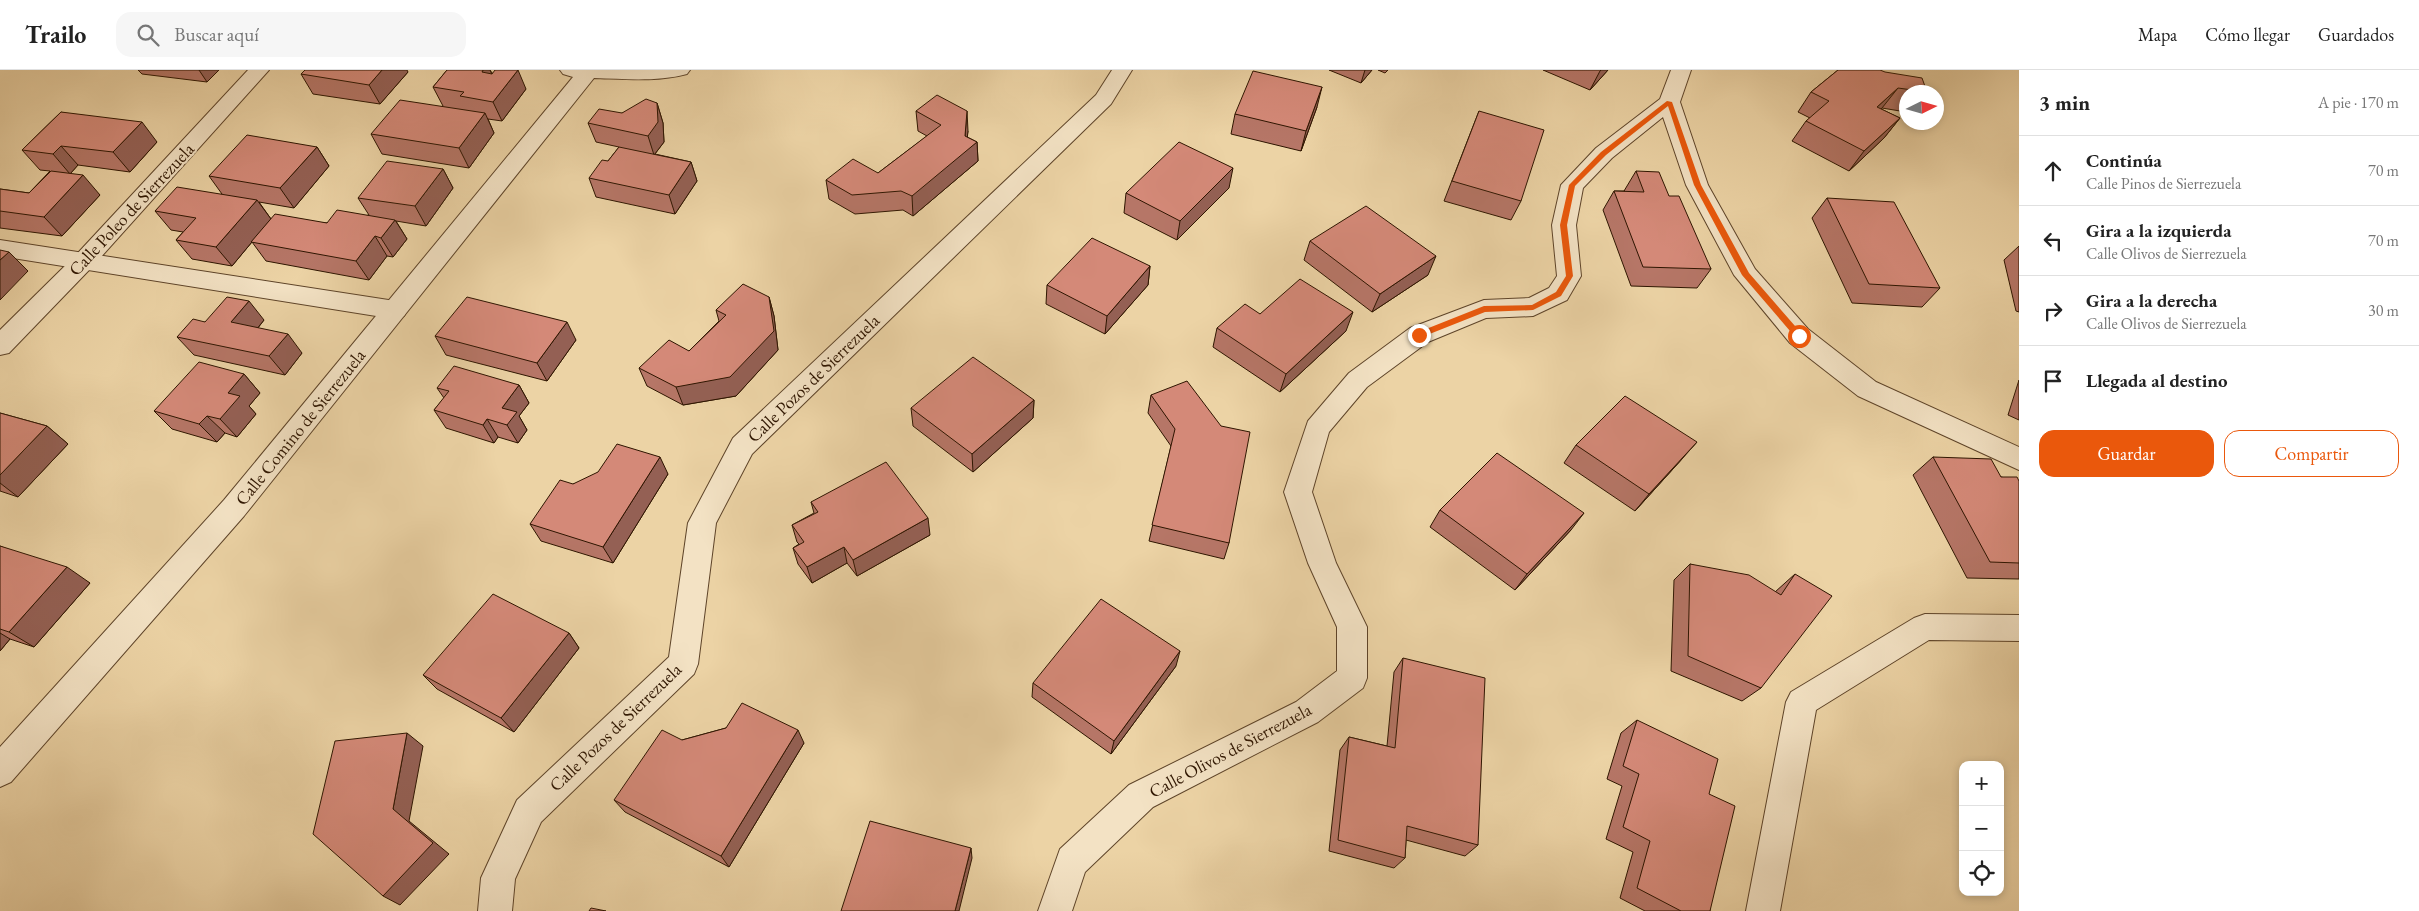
<!DOCTYPE html>
<html lang="es">
<meta charset="utf-8">
<style>
body{margin:0;font-family:"EB Garamond",serif;background:#f6f6f6;color:#222}
.controls{position:absolute;right:15px;bottom:15px;display:grid;overflow:hidden;border-radius:10px;box-shadow:0 2px 8px #0003}
.controls button{width:45px;height:45px;display:grid;place-items:center;padding:0;border:0;border-bottom:1px solid #e0e0e0;background:#fff;color:#222;font:25px sans-serif}
.compass{position:absolute;left:1899px;top:15px;width:45px;height:45px;border-radius:50%;background:#fff;box-shadow:0 2px 8px #0003;rotate:85deg}
.stop{position:absolute;width:15px;height:15px;margin:-11px;border:4px solid #ea580c;border-radius:50%;background:#fff}
.stop.end{background:#ea580c;border-color:#fff;box-shadow:0 1px 5px #0008}
.list{margin:0;padding:0;list-style:none}
h2{display:flex;justify-content:space-between;align-items:center;height:65px;margin:0;padding:0 20px;font-size:21px}
h2 small{font-size:16px;font-weight:400;color:#767676}
.list li{display:grid;grid-template-columns:32px 1fr auto;gap:15px;align-items:center;box-sizing:border-box;height:70px;padding:0 20px;border-top:1px solid #e0e0e0}
.list b{display:block;font-size:19px;white-space:nowrap}
.list p{margin:0;font-size:16px;white-space:nowrap;color:#767676}
.list em{font-size:16px;font-style:normal;color:#767676}
.actions{display:flex;gap:10px;padding:15px 20px}
.actions a{flex:1;padding:11px 0;border:1px solid #ea580c;border-radius:15px;text-align:center;font-size:18px;color:#ea580c}
.actions .main{background:#ea580c;color:#fff}
.icon{flex:none;width:28px;height:28px;fill:none;stroke:currentColor;stroke-width:2;stroke-linecap:round;stroke-linejoin:round}
.map{position:relative;flex:none;width:2019px;height:841px;overflow:hidden}
header{display:flex;align-items:center;gap:30px;box-sizing:border-box;height:70px;padding:0 25px;background:#fff;border-bottom:1px solid #e0e0e0}
header strong{font-size:24px}
nav{display:flex;gap:28px;margin-inline-start:auto;font-size:18px}
.search{width:350px;height:45px;background:#f6f6f6;display:flex;align-items:center;gap:12px;box-sizing:border-box;padding:0 18px;border-radius:15px;color:#767676;font-size:19px}
main{display:flex}
aside{flex:1;background:#fff}
.map>svg:first-child{display:block}
.lines{fill:none;stroke-linecap:round;stroke-linejoin:round}
.pedestrian-casing{stroke:#5e4429;stroke-width:2}
.minor-casing{stroke:#5e4429;stroke-width:2}
.pedestrian{fill:#f3e2c4;fill-rule:evenodd}
.minor{fill:#f3e2c4;fill-rule:evenodd}
.wall{fill:#b67667;stroke:#2e1500}
.shaded-wall{fill:#946054;stroke:#2e1500}
.building{fill:#d48978;stroke:#2e1500}
.route{fill:#ea580c}
.labels{text-anchor:middle;dominant-baseline:central;stroke-width:4.5;stroke-linejoin:round;paint-order:stroke}
.street-label{font-size:18px;fill:#2e1500;stroke:#f3e2c4}
</style>
<header>
<strong>Trailo</strong>
<div class="search"><svg class="icon" aria-label="search" viewBox="0 0 24 24"><circle cx="10" cy="10" r="6"/><path d="M15 15l6 6"/></svg>Buscar aquí</div>
<nav><a>Mapa</a><a>Cómo llegar</a><a>Guardados</a></nav>
</header>
<main>
<div class="map">
<svg width="2019" height="841" viewBox="0 0 2019 841">
<rect width="100%" height="100%" fill="#ecd3a5"/>
<filter id="stains"><feTurbulence type="fractalNoise" baseFrequency=".004" numOctaves="4"/><feColorMatrix values="0 0 0 0 .2 0 0 0 0 .09 0 0 0 0 .02 0 0 0 .5 -.17"/></filter>
<radialGradient id="worn" r=".72"><stop offset=".6" stop-color="#630" stop-opacity="0"/><stop offset="1" stop-color="#630" stop-opacity=".3"/></radialGradient>
<g class="lines">
<g class="pedestrian-casing">
<path id="pedestrian" d="M0 170 395 231 404 234 407 240 404 246 395 249 0 186Z"/>
</g>
<g class="minor-casing">
<path id="minor" d="M248 0H269L92 197 9 283 0 285V260L76 185Z
M560 0H690L687 4C657 12 626 9 594 8L244 446 11 712 0 717V677L224 430 573 7 563 4Z
M1112 0H1132L1111 34 752 384 716 453 698 594 694 604 541 752 515 809 512 841H478L481 808 517 730 669 587 688 453 733 368 1096 25Z
M1671 0H1691L1680 32 1708 115 1755 199 1808 259 1876 312 2019 377V400L1858 326 1790 273 1734 205 1686 115 1663 47 1612 88 1583 118 1576 155 1581 206 1567 230 1533 246 1486 248 1428 272 1367 317 1329 362 1312 422 1336 493 1367 557V608L1363 618 1318 652 1153 737 1085 802 1072 841H1038L1060 779 1129 715 1296 632 1337 601V557L1308 493 1284 422 1308 351 1349 303 1410 258 1484 230 1529 228 1549 218 1557 206 1552 155 1561 115 1596 78 1660 29Z
M1925 544 2019 545V571L1929 570 1816 640 1780 841H1746L1786 632 1791 622 1914 548Z"/>
</g>
<use href="#pedestrian" class="pedestrian"/>
<use href="#minor" class="minor"/>
</g>
<path class="wall" d="M138 0H219L207 12 142 4Z
M447 0H490L492 3 526 19 502 51 488 49 494 63 469 98 382 84 371 64 443 36 433 17Z
M1329 0H1372L1361 13Z
M1378 0H1388L1385 3Z
M1543 0H1608L1590 20Z
M1838 0 1927 22H1906V42L1882 38 1881 39 1900 48 1884 68 1849 101 1792 71 1806 51 1810 48 1798 42 1811 22Z
M408 2 380 34 313 24 301 4Z
M657 33 663 53 664 72 655 84 691 92 697 111 675 144 596 127 589 108 608 91 619 77 596 72 588 53Z
M1317 37 1301 81 1231 64 1235 44Z
M916 41 968 61 967 67 977 72 978 91 913 146 903 140 855 144 829 129 826 110 878 103 927 66 918 61Z
M1479 41 1521 131 1511 150 1444 131Z
M61 42 157 72 130 102 78 95 70 104 100 125 62 166 0 158V119L29 123 50 101 40 100 22 80Z
M317 77 329 96 294 138 259 132 271 149 327 153 369 145 358 128 443 99 453 118 426 156 396 151 407 169 393 187 387 186 369 210 266 191 252 172 232 196 192 189 176 170 183 162 171 160 155 141 222 124 209 106Z
M1636 101 1669 126 1711 199 1697 218 1631 216 1603 140 1614 121H1625H1624Z
M1229 118 1177 170 1124 143 1126 123Z
M1827 128 1940 218 1922 237 1852 233 1812 148Z
M1310 171 1428 205 1372 242 1304 190Z
M2019 176V242L2016 241 2004 190Z
M1150 196 1148 215 1105 264 1046 234 1047 215Z
M769 227 774 246 778 280 736 326 683 335 647 316 639 298 689 281 719 251 716 240Z
M1260 244 1346 261 1280 322 1213 277 1217 258Z
M264 250 258 258 302 283 285 305 194 285 177 267 205 252Z
M435 266 576 270 547 311 446 285Z
M244 304 260 323 249 336 256 344 237 367 225 363 217 372 172 359 154 341Z
M2019 310V350L2008 345Z
M519 315 529 333 519 346 527 360 518 373 498 367 494 373 446 358 434 340 444 328 437 318Z
M1151 325 1221 356 1229 473 1224 489 1149 471 1171 376 1148 343Z
M1034 330 1033 348 973 402 913 356 911 338Z
M0 343 47 356 68 374 18 427 0 421Z
M1576 375 1682 389 1635 441 1564 393Z
M1933 387 2001 407 2019 411V509L1967 508 1913 405Z
M668 404 613 493 541 471 530 454 573 414Z
M811 432 930 465 857 506 847 493 812 513 798 494 793 478 799 474 797 472 792 455 814 443Z
M1440 440 1571 460 1515 520 1430 457Z
M0 476 90 513 34 577 10 569 0 581Z
M1690 494 1775 522 1795 504 1761 618 1742 631 1671 601 1674 510Z
M569 563 579 578 514 662 437 619 423 605Z
M1403 588 1478 775 1465 786 1406 770 1405 788 1394 798 1329 781 1340 680 1349 667 1387 676 1394 602Z
M1176 596 1111 684 1032 627 1033 613Z
M1637 650 1709 724 1710 841H1645L1620 828 1633 782 1606 769 1622 716 1607 709 1621 663Z
M726 658 804 673 729 797 625 742 614 730 682 670Z"/>
<path class="shaded-wall" d="M199 0H219L207 12Z
M382 0H407L408 2 380 34 369 15Z
M483 0H490L496 14 482 2Z
M518 0 526 19 502 51 493 32Z
M1365 0H1372L1361 13Z
M1601 0H1608L1590 20 1600 1Z
M1322 17 1317 37 1301 81 1306 61Z
M1898 18 1882 38 1862 57 1877 37Z
M657 33 663 53 664 72 654 85 648 66Z
M967 41 968 61 966 80 977 72 978 91 913 146 912 126 965 66Z
M485 43 494 63 469 98 459 78Z
M1900 48 1884 68 1849 101 1864 81Z
M142 52 157 72 130 102 113 82Z
M61 76 78 95 70 104 53 84Z
M317 77 329 96 294 138 280 118Z
M691 92 697 111 675 144 669 125Z
M1233 98 1229 118 1177 170 1180 151Z
M443 99 453 118 426 156 415 136Z
M83 105 100 125 62 166 44 147Z
M257 130 271 149 232 196 216 177Z
M395 150 407 169 393 187 381 168Z
M375 166 387 186 369 210 356 191Z
M9 182 28 201 0 230V190Z
M1436 186 1428 205 1372 242 1380 224Z
M1150 196 1148 215 1105 264 1107 246Z
M769 227 774 246 778 280 736 326 683 335 676 317Z
M249 231 264 250 247 271 231 252Z
M1353 242 1346 261 1280 322 1286 304Z
M567 252 576 270 547 311 537 293Z
M288 264 302 283 285 305 269 286Z
M244 304 260 323 249 336 256 344 237 367 220 349 228 323Z
M519 315 529 333 519 346 527 360 518 373 507 355 502 338Z
M1034 330 1033 348 973 402 972 384Z
M207 346 225 363 217 372 199 354Z
M487 349 498 367 494 373 483 355Z
M47 356 68 374 18 427 0 413V405Z
M1697 372 1682 389 1635 441 1649 424Z
M660 387 668 404 613 493 603 477Z
M1584 443 1571 460 1515 520 1527 504Z
M928 448 930 465 857 506 853 490Z
M844 477 847 493 812 513 807 497Z
M67 497 90 513 34 577 9 562Z
M0 563 10 569 0 581Z
M569 563 579 578 514 662 501 648Z
M1180 581 1176 596 1111 684 1114 671Z
M798 660 804 673 729 797 721 786Z
M407 663 423 676 409 751 449 784 400 835 383 826 393 739Z
M971 778 972 788 959 841H955Z"/>
<path class="building" d="M305 0H382L369 15 301 4Z
M447 0H483L482 2 492 4 495 0H518L493 32 460 26 464 22 433 17Z
M1838 0H1880L1885 2 1922 8 1927 22 1898 18 1877 37 1900 48 1864 81 1806 51 1829 31 1811 22Z
M1253 1 1322 17 1306 61 1235 44Z
M937 25 967 41 965 66 977 72 912 126 901 121 852 125 826 110 853 89 878 103 941 55 916 41Z
M646 29 657 33 658 52 648 66 588 53 599 39 622 43Z
M400 30 485 43 459 78 371 64Z
M1479 41 1544 60 1521 131 1452 111Z
M61 42 142 52 113 82 61 76 53 84 22 80Z
M247 65 317 77 280 118 209 106Z
M1179 72 1233 98 1180 151 1126 123Z
M619 77 691 92 669 125 589 108 602 90 608 91Z
M387 91 443 99 415 136 358 128Z
M51 101 83 105 44 147 0 141V119L29 123Z
M1636 101 1659 102 1669 126H1679L1711 199 1643 197 1614 121 1644 122Z
M177 117 257 130 216 177 176 170 196 148 155 141Z
M1827 128 1894 132 1940 218 1869 214Z
M1366 136 1436 186 1380 224 1310 171Z
M337 140 395 150 381 168 375 166 356 191 251 172 275 144 327 153Z
M1092 168 1150 196 1107 246 1047 215Z
M0 180 9 182 0 190Z
M1300 209 1353 242 1286 304 1217 258 1245 234 1260 244Z
M743 214 769 227 774 261 730 307 676 317 639 298 669 270 689 281 726 245 716 240Z
M227 227 249 231 231 252 288 264 269 286 177 267 193 249 205 252Z
M467 227 567 252 537 293 435 266Z
M973 287 1034 330 972 384 911 338Z
M199 292 244 304 228 323 240 326 220 349 207 346 199 354 154 341Z
M454 296 519 315 502 338 517 342 507 355 487 349 483 355 434 340 449 321 437 318Z
M1187 311 1221 356 1250 362 1229 473 1152 455 1175 359 1151 325Z
M1625 326 1697 372 1649 424 1576 375Z
M0 343 47 356 0 405Z
M617 374 660 387 603 477 530 454 560 410 573 414 598 402Z
M1497 383 1584 443 1527 504 1440 440Z
M1933 387 1991 389 2001 407H2017L2019 411V493L1990 492Z
M886 392 928 448 853 490 844 477 807 497 793 478 804 472 792 455 818 442 811 432Z
M0 476 67 497 9 562 0 559Z
M1690 494 1749 505 1781 525 1795 504 1832 526 1761 618 1688 586Z
M493 524 569 563 501 648 423 605Z
M1101 529 1180 581 1114 671 1033 613Z
M1403 588 1485 608 1478 775 1407 756 1405 788 1338 770 1349 667 1395 678Z
M742 633 798 660 721 786 614 730 662 660 682 670 726 658Z
M1637 650 1718 689 1709 724 1735 736 1710 841H1681L1637 818 1650 771 1623 757 1639 704 1623 696Z
M407 663 393 739 433 773 383 826 313 764 335 671Z
M870 751 971 778 955 841H841Z
M591 838 606 841H589Z"/>
<path class="route" d="M1667 31 1672 32 1701 115 1749 203 1802 264V268H1796L1742 205 1694 115 1668 36 1606 85 1575 116 1567 155 1573 206 1561 226 1533 240 1485 242 1422 267H1416V263L1484 236 1532 235 1556 222 1566 206 1560 155 1569 115 1601 82Z"/>
<g class="labels">
<g class="street-label">
<text transform="translate(131 139) rotate(-47)">Calle Poleo de Sierrezuela</text>
<text transform="translate(813 308) rotate(-44)">Calle Pozos de Sierrezuela</text>
<text transform="translate(300 357) rotate(-51)">Calle Comino de Sierrezuela</text>
<text transform="translate(615 657) rotate(-44)">Calle Pozos de Sierrezuela</text>
<text transform="translate(1230 680) rotate(-28)">Calle Olivos de Sierrezuela</text>
</g>
</g>
<rect width="100%" height="100%" filter="url(#stains)"/>
<rect width="100%" height="100%" fill="url(#worn)"/>
</svg>
<div class="controls">
<button>+</button>
<button>−</button>
<button><svg class="icon" aria-label="locate" viewBox="0 0 24 24"><circle cx="12" cy="12" r="6"/><path d="M12 2v4M12 18v4M2 12h4M18 12h4"/></svg></button>
</div>
<svg class="compass" viewBox="-18 -18 36 36"><path d="M0-13l5 13h-10z" fill="#e53935"/><path d="M0 13l5-13h-10z" fill="#767676"/></svg>
<div class="stop" style="left:1799px;top:266px"></div>
<div class="stop end" style="left:1419px;top:265px"></div>
</div>
<aside>
<h2>3 min<small>A pie · 170 m</small></h2>
<ul class="list">
<li><svg class="icon" aria-label="ahead" viewBox="0 0 24 24"><path d="M12 20V5M6 11l6-6 6 6"/></svg><div><b>Continúa</b><p>Calle Pinos de Sierrezuela</p></div><em>70 m</em></li>
<li><svg class="icon" aria-label="left" viewBox="0 0 24 24"><path d="M17 20v-9H6M10 6l-5 5 5 5"/></svg><div><b>Gira a la izquierda</b><p>Calle Olivos de Sierrezuela</p></div><em>70 m</em></li>
<li><svg class="icon" aria-label="right" viewBox="0 0 24 24"><path d="M7 20v-9h11M14 6l5 5-5 5"/></svg><div><b>Gira a la derecha</b><p>Calle Olivos de Sierrezuela</p></div><em>30 m</em></li>
<li><svg class="icon" aria-label="arrive" viewBox="0 0 24 24"><path d="M6 21V4h12l-3 4 3 4H6"/></svg><div><b>Llegada al destino</b></div></li>
</ul>
<div class="actions"><a class="main">Guardar</a><a>Compartir</a></div>
</aside>
</main>
